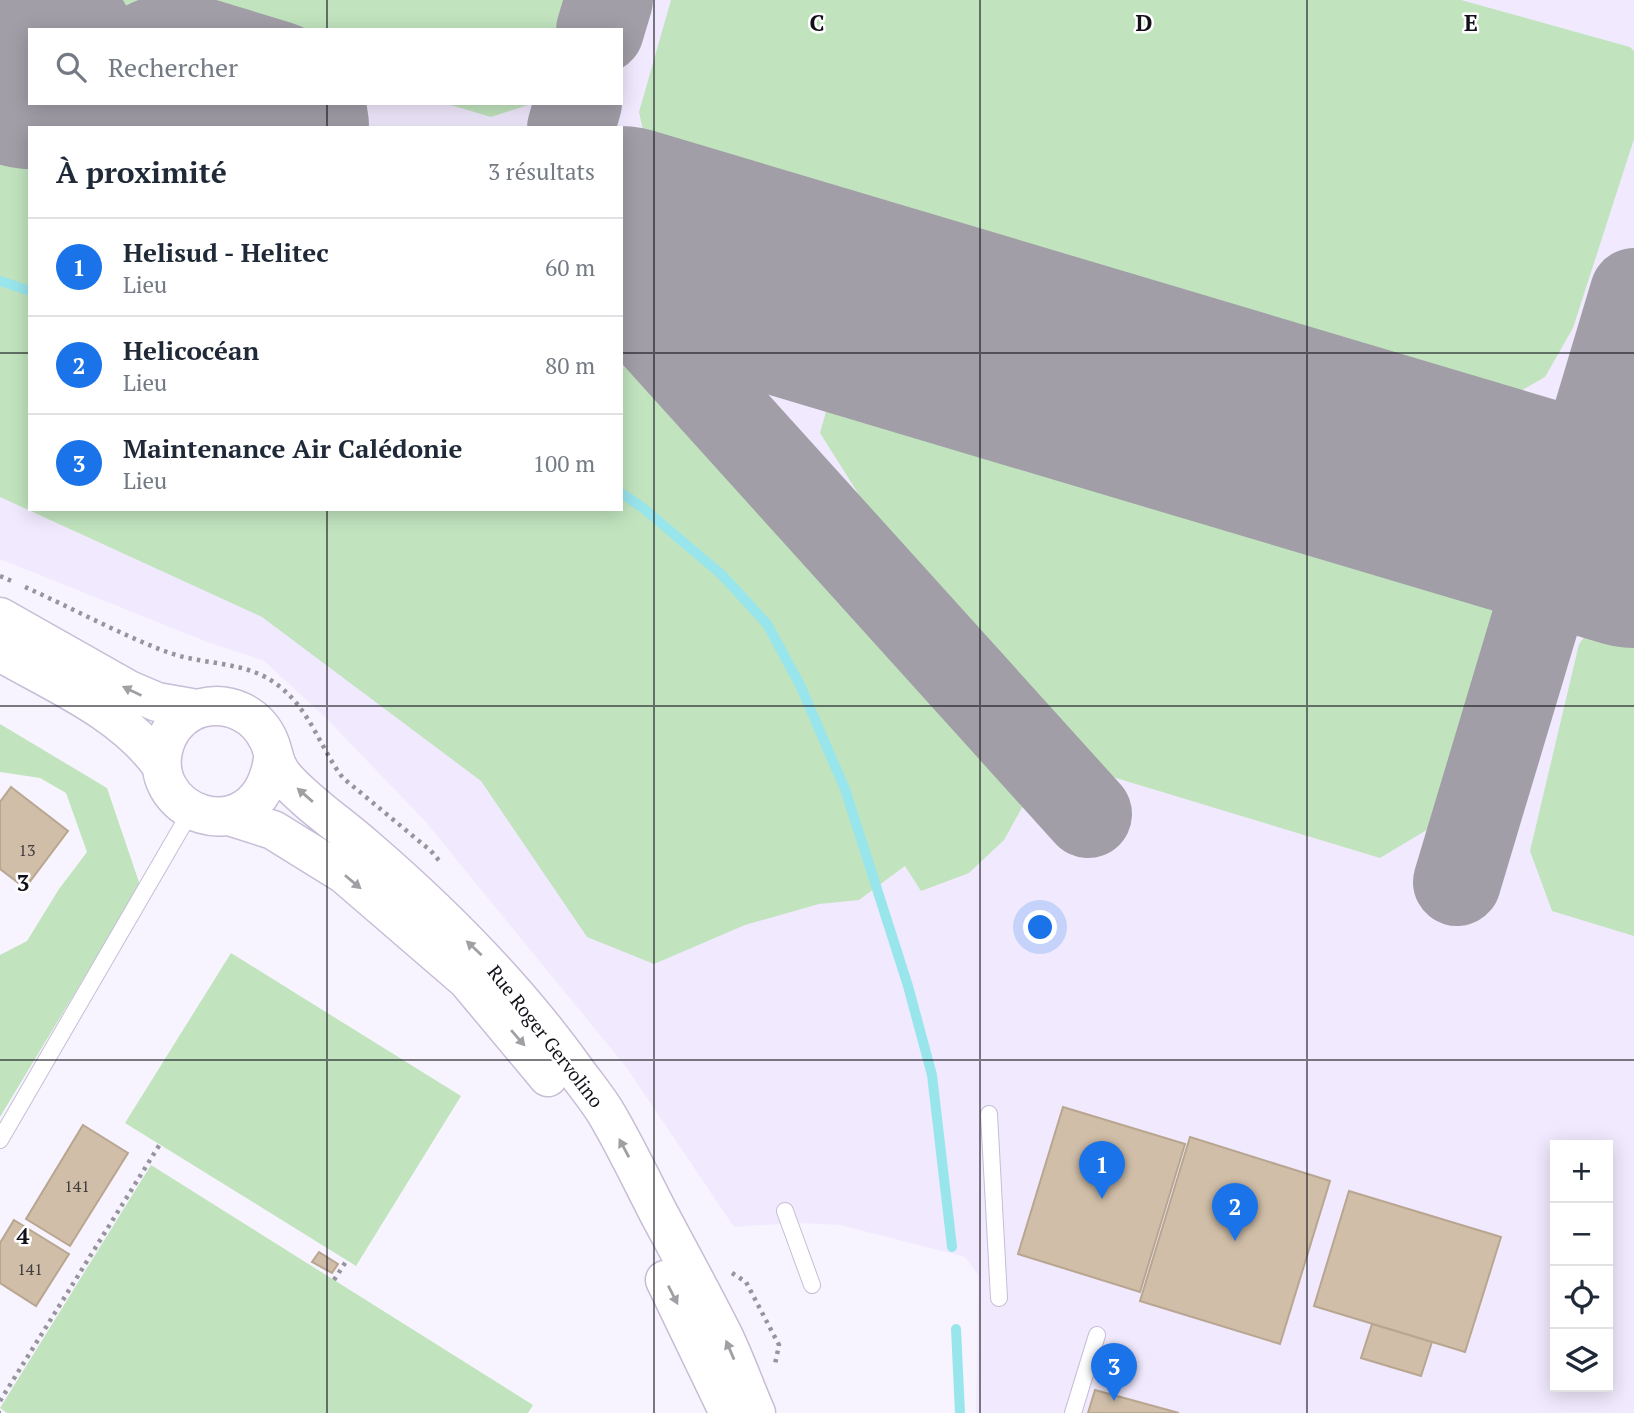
<!DOCTYPE html>
<html lang="fr">
<meta charset="utf-8">
<style>
body{margin:0;font-family:"PT Serif",serif;background:#f6f6f7;color:#1f2937}
.controls{position:absolute;right:21px;bottom:21px;display:grid;overflow:hidden;border-radius:0px;box-shadow:0 4px 18px #0003}
.controls button{width:63px;height:63px;display:grid;place-items:center;padding:0;border:0;border-bottom:2px solid #e0e1e3;background:#fff;color:#1f2937;font:35px sans-serif}
.you{position:absolute;left:1041px;top:928px;width:24px;height:24px;margin:-18px;border:5px solid #fff;border-radius:50%;background:#1a73e8;box-shadow:0 0 0 10px #1a73e833}
.badge{display:grid;place-items:center;width:46px;height:46px;border-radius:50%;background:#1a73e8;color:#fff;font-size:23px;font-weight:700}
.pin{position:absolute;translate:-50% -58px;filter:drop-shadow(0 2px 4px #0008)}
.pin::after{content:'';position:absolute;top:37px;width:24px;height:21px;background:inherit;clip-path:polygon(0 0,100% 0,50% 100%)}
.list{margin:0;padding:0;list-style:none}
h2{display:flex;justify-content:space-between;align-items:center;height:91px;margin:0;padding:0 28px;font-size:30px}
h2 small{font-size:23px;font-weight:400;color:#747a83}
.list li{display:grid;grid-template-columns:46px 1fr auto;gap:21px;align-items:center;box-sizing:border-box;height:98px;padding:0 28px;border-top:2px solid #e0e1e3}
.list b{display:block;font-size:26px;white-space:nowrap}
.list p{margin:0;font-size:23px;white-space:nowrap;color:#747a83}
.list em{font-size:23px;font-style:normal;color:#747a83}
.icon{flex:none;width:38px;height:38px;fill:none;stroke:currentColor;stroke-width:2;stroke-linecap:round;stroke-linejoin:round}
.map{position:relative;flex:none;width:1634px;height:1413px;overflow:hidden}
.search{position:absolute;background:#fff;box-shadow:0 4px 18px #0003;left:28px;top:28px;width:595px;height:77px;display:flex;align-items:center;gap:18px;box-sizing:border-box;padding:0 24px;border-radius:0px;color:#747a83;font-size:26px}
.panel{position:absolute;background:#fff;box-shadow:0 4px 18px #0003;left:28px;top:126px;width:595px;height:385px;border-radius:0px}
.map>svg:first-child{display:block}
.built{fill:#f1eafe;fill-rule:evenodd}
.green{fill:#c1e4be}
.lines{fill:none;stroke-linecap:round;stroke-linejoin:round}
.stream{stroke:#99e5ec;stroke-width:10}
.taxiway{stroke:#a29ea8;stroke-width:88}
.runway{stroke:#a29ea8;stroke-width:220}
.building{fill:#d0bea8;stroke:#b8a691;stroke-width:2}
.service-casing{stroke:#c6bdd6;stroke-width:18}
.primary-casing{stroke:#c6bdd6;stroke-width:41}
.path{stroke:#98949e;stroke-width:4.5;stroke-dasharray:3.5 5;stroke-linecap:butt}
.service{stroke:#fff;stroke-width:16}
.primary{stroke:#fff;stroke-width:38}
.oneway{fill:#a19fa3}
.grid{fill:none;stroke:#131019;stroke-width:2;stroke-opacity:0.55}
.labels{text-anchor:middle;dominant-baseline:central;stroke-width:5;stroke-linejoin:round;paint-order:stroke}
.number-label{font-size:16px;fill:#423c3d}
.street-label{font-size:19px;fill:#131019;stroke:#fff}
.grid-label{font-size:23px;text-anchor:middle;font-weight:bold;fill:#131019;stroke:#fff;stroke-width:5;stroke-linejoin:round;paint-order:stroke}
</style>
<div class="map">
<svg width="1634" height="1413" viewBox="0 0 1634 1413">
<rect width="100%" height="100%" fill="#f8f4ff"/>
<path class="built" d="M0 0H1634V1413H976L978 1275 965 1257 840 1225 796 1223 734 1227 626 1067 424 820 325 717 264 661 207 642 0 559ZM30 30H621V103H30ZM30 128H621V509H30ZM1555 1145H1608V1387H1555Z"/>
<path class="green" d="M98 0H586L577 30H197Z
M671 0H1461L1630 47 1634 51V139L1573 328 1545 377 1510 397 1460 403 699 178 645 139 639 112Z
M444 103H534L491 117Z
M0 136 30 145V509H621V334L692 403 942 710 995 767 1024 804 1004 840 969 873 921 891 905 866 859 900 819 904 745 925 654 964 587 937 481 781 262 617 0 497Z
M865 380 1474 562 1494 611 1430 828 1380 858 1106 775 1044 720 861 498 820 433 834 383Z
M1627 607 1634 609V936L1552 911 1530 851 1579 644 1601 615Z
M0 724 107 788 140 885 0 1117V955L27 941 59 889 87 852 66 793 40 778 0 772Z
M231 953 461 1096 356 1266 125 1123Z
M151 1165 533 1405 528 1413H7L0 1408Z"/>
<g class="lines">
<path class="stream" d="M0 281 30 291
M621 493 643 508 722 575 767 624 800 685 845 789 908 986 932 1075 952 1247
M956 1329 960 1413"/>
<path class="taxiway" d="M600 30 609 0
M571 128 578 103
M621 297 1088 814
M1457 882 1634 292"/>
<path class="runway" d="M0 50 30 59
M177 103 259 128
M621 236 1634 538"/>
</g>
<path class="building" d="M11 787 68 831 25 888 0 869V802Z
M1063 1107 1185 1144 1140 1292 1018 1254Z
M83 1125 128 1153 70 1246 26 1219Z
M1190 1137 1330 1181 1280 1344 1140 1301Z
M1349 1191 1501 1237 1465 1352 1314 1306Z
M14 1220 69 1254 36 1306 0 1283V1243Z
M319 1252 338 1264 332 1273 312 1262Z
M1372 1324 1432 1342 1421 1376 1361 1358Z
M1095 1390 1179 1413H1088Z"/>
<g class="lines">
<g class="service-casing">
<path id="service" d="M989 1114 999 1298
M0 1140 191 811
M785 1211 812 1285
M1073 1413 1097 1335"/>
</g>
<g class="primary-casing">
<path id="primary" d="M0 617 129 690 157 702 197 709
M0 652C56 684 123 712 161 765
M273 759C258 859 135 813 167 738 173 724 186 712 201 708 229 701 257 714 269 741 275 755 273 764 285 778 308 804 339 824 365 847 443 914 515 986 575 1070 585 1084 597 1098 606 1113 625 1145 641 1179 658 1212 680 1253 703 1295 724 1337 736 1362 745 1388 756 1413
M229 816 273 830 344 874 467 980 548 1077
M665 1280 729 1413"/>
</g>
<path class="path" d="M0 576 14 582
M25 587C72 608 119 634 167 652 205 666 247 660 279 686 311 711 320 748 343 778L431 851 442 864
M732 1273 746 1282 779 1345 775 1364
M334 1280 347 1260
M0 1401 160 1144
M0 1413H1"/>
<use href="#service" class="service"/>
<use href="#primary" class="primary"/>
</g>
<defs><path id="oneway-solid" d="M-6-.8H1V-3.2L6.5 0L1 3.2V.8H-6Z" transform="scale(1.75)"/></defs>
<g class="oneway">
<use href="#oneway-solid" transform="translate(132 691) rotate(-154)"/>
<use href="#oneway-solid" transform="translate(305 795) rotate(-139)"/>
<use href="#oneway-solid" transform="translate(353 882) rotate(40)"/>
<use href="#oneway-solid" transform="translate(474 948) rotate(-137)"/>
<use href="#oneway-solid" transform="translate(518 1038) rotate(49)"/>
<use href="#oneway-solid" transform="translate(624 1148) rotate(-118)"/>
<use href="#oneway-solid" transform="translate(673 1295) rotate(63)"/>
<use href="#oneway-solid" transform="translate(730 1350) rotate(-113)"/>
</g>
<path class="grid" d="M327 0V30M654 0V1413M980 0V1413M1307 0V1413M327 103V128M0 353H30M621 353H1634M327 509V1413M0 706H1634M0 1060H1634"/>
<g class="labels">
<g class="number-label">
<text x="27" y="850">13</text>
<text x="77" y="1186">141</text>
<text x="30" y="1269">141</text>
</g>
<g class="street-label">
<text transform="translate(546 1036) rotate(52)">Rue Roger Gervolino</text>
</g>
</g>
<g class="grid-label">
<text x="817" y="31">C</text>
<text x="1144" y="31">D</text>
<text x="1471" y="31">E</text>
<text x="23" y="891">3</text>
<text x="23" y="1244">4</text>
</g>
</svg>
<div class="controls">
<button>+</button>
<button>−</button>
<button><svg class="icon" aria-label="locate" viewBox="0 0 24 24"><circle cx="12" cy="12" r="6"/><path d="M12 2v4M12 18v4M2 12h4M18 12h4"/></svg></button>
<button><svg class="icon" aria-label="layers" viewBox="0 0 24 24"><path d="M12 4l9 5-9 5-9-5zM3 14l9 5 9-5"/></svg></button>
</div>
<div class="you"></div>
<div class="pin badge" style="left:1102px;top:1199px">1</div>
<div class="pin badge" style="left:1235px;top:1241px">2</div>
<div class="pin badge" style="left:1114px;top:1401px">3</div>
<div class="search"><svg class="icon" aria-label="search" viewBox="0 0 24 24"><circle cx="10" cy="10" r="6"/><path d="M15 15l6 6"/></svg>Rechercher</div>
<section class="panel">
<h2>À proximité<small>3 résultats</small></h2>
<ul class="list">
<li><span class="badge">1</span><div><b>Helisud - Helitec</b><p>Lieu</p></div><em>60 m</em></li>
<li><span class="badge">2</span><div><b>Helicocéan</b><p>Lieu</p></div><em>80 m</em></li>
<li><span class="badge">3</span><div><b>Maintenance Air Calédonie</b><p>Lieu</p></div><em>100 m</em></li>
</ul>
</section>
</div>
